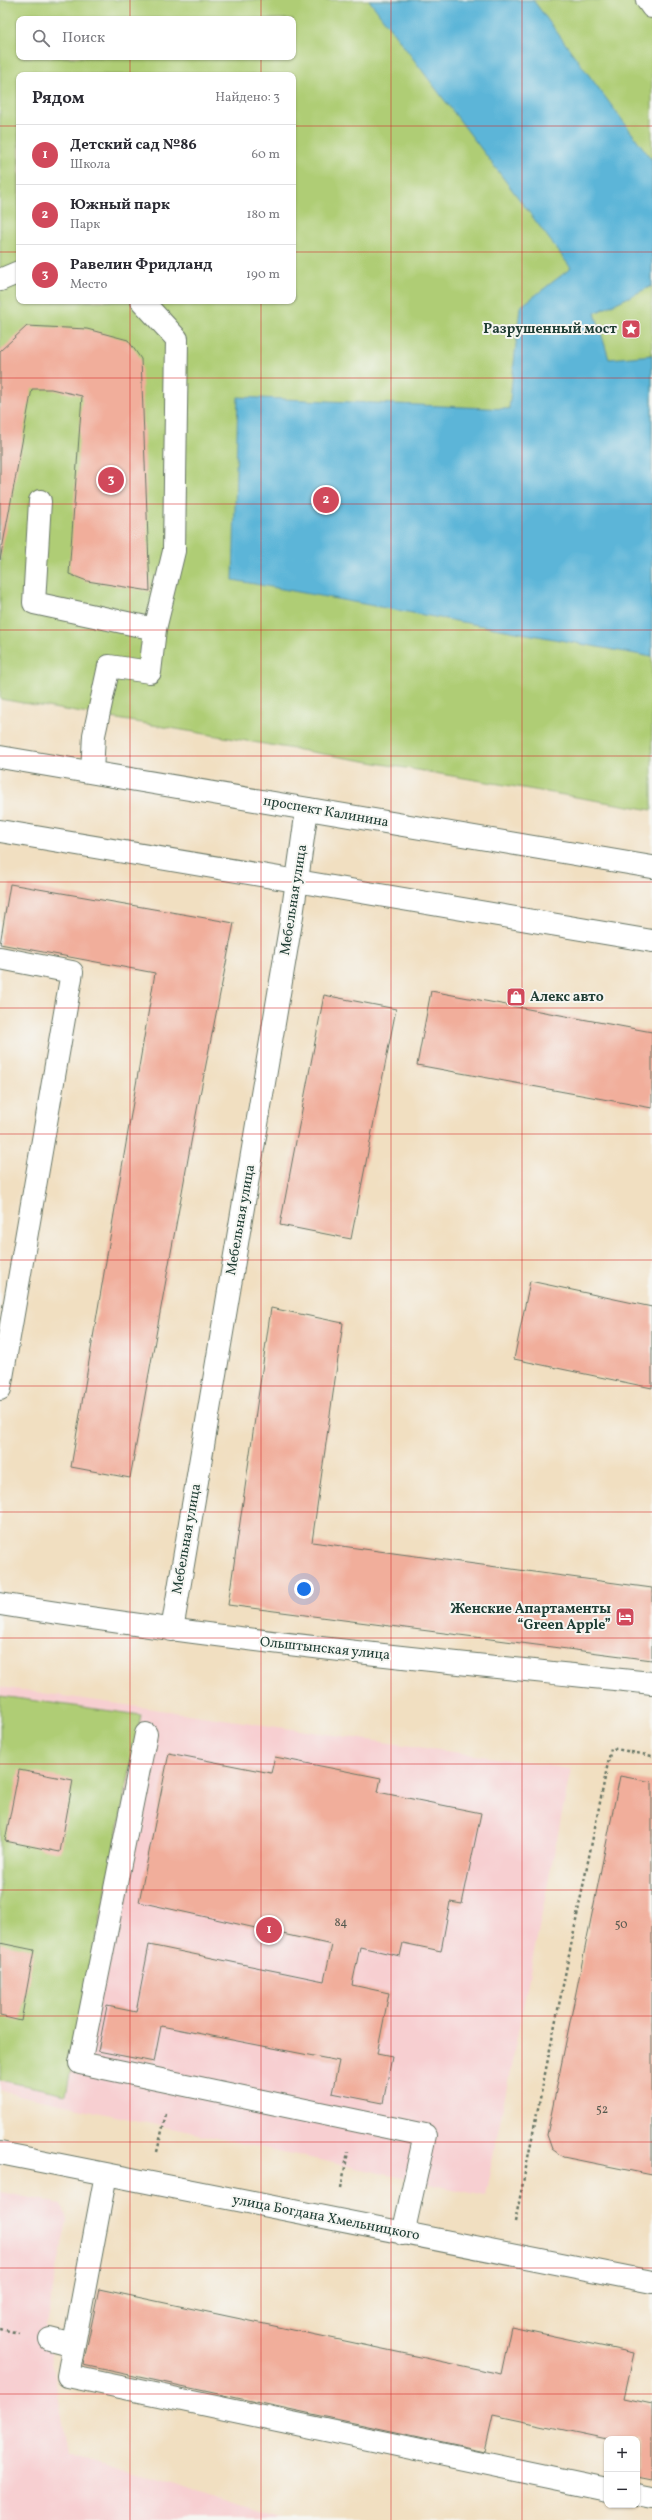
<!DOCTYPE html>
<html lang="ru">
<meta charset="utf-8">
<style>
body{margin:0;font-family:Vollkorn,serif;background:#f2f2f3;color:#2b2b33}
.controls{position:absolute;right:12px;bottom:12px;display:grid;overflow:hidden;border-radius:8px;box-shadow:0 1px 3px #0004}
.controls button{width:36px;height:36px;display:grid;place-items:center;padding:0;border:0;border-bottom:1px solid #e1e1e2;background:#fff;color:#2b2b33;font:20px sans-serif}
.you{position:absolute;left:304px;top:1589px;width:14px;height:14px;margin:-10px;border:3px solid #fff;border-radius:50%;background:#1a73e8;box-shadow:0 0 0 6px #1a73e833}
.badge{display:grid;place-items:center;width:26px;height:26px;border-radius:50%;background:#d1495b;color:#fff;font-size:13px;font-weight:700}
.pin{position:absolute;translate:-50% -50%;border:2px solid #fff;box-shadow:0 1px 4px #0006}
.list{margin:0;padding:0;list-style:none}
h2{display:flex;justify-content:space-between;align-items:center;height:52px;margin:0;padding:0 16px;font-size:17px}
h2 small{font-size:13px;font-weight:400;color:#7c7c81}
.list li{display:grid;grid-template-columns:26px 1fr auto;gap:12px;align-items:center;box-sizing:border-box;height:60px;padding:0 16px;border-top:1px solid #e1e1e2}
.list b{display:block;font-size:15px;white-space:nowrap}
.list p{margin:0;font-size:13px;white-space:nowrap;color:#7c7c81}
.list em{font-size:13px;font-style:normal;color:#7c7c81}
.icon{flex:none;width:22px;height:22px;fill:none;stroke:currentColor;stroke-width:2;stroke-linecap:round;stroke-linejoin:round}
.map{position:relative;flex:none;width:652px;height:2520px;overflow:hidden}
.search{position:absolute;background:#fff;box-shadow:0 1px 3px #0004;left:16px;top:16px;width:280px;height:44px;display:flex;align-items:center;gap:10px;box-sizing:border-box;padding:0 14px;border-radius:8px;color:#7c7c81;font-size:15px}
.panel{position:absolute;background:#fff;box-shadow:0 1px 3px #0004;left:16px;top:72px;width:280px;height:232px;border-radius:8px}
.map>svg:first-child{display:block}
.built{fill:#f7cfd1}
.green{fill:#afcd74;stroke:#678554;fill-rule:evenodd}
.water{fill:#5bb5d8;stroke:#3d7986}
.building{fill:#f1ae9b}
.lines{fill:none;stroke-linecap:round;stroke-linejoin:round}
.minor-casing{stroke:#687665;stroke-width:24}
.major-casing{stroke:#687665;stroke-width:24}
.path{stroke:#687665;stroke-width:2.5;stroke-dasharray:3 3;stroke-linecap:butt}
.minor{stroke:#fff;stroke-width:22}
.major{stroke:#fff;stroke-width:22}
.grid{fill:none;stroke:#d62828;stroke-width:1;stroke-opacity:0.55}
.labels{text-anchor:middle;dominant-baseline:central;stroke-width:4;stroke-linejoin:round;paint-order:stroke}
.number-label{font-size:12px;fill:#54594e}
.poi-label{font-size:14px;font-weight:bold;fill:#1f3d34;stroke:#f6f6f2;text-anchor:end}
.street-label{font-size:14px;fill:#1f3d34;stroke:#f6f6f2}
</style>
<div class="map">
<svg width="652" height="2520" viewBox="0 0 652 2520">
<rect width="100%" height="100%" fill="#f6f6f2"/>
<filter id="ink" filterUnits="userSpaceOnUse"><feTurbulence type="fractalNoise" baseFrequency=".025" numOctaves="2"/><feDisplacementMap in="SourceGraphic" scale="8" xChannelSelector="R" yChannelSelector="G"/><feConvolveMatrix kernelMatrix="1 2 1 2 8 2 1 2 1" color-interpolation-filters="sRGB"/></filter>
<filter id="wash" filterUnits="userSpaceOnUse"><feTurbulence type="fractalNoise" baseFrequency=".012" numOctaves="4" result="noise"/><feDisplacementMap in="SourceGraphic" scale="16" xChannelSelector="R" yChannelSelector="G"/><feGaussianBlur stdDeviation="0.9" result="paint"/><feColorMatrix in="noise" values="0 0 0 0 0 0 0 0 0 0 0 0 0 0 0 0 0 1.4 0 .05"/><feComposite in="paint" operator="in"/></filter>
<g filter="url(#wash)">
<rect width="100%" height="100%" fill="#f1dfc1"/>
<path class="built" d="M0 1687 571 1769 485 2196 0 2091Z
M0 2192 62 2204 67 2220 46 2325 68 2452 281 2520H0Z"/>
<path class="green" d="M0 0H652V810L0 699ZM19 19H293V57H19ZM19 75H293V301H19Z
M0 1696 141 1715 66 2094 0 2080Z"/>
<path class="water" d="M369 0H533L652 160V286L595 313 609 359 652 355V657L233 580 238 397 509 409 520 307 571 268Z"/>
<g id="blocks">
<path class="building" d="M27 326 87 329 128 340 141 359 150 591 87 581 69 574 82 396 51 389H32L0 560V351Z
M10 884 234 923 196 1115 130 1478 71 1467 155 973 0 944Z
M431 991 652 1032V1108L417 1065Z
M324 995 396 1009 351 1239 280 1225Z
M530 1281 652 1307V1388L514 1359Z
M271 1308 343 1323 312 1542 652 1588V1660L228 1605Z
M169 1753 271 1773 275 1757 381 1778 378 1792 481 1813 462 1904 450 1902 441 1951 403 1943 400 1956 360 1947 352 1985 389 1993 377 2054 392 2057 383 2103 332 2093 339 2061 161 2026 154 2062 98 2051 107 2006 136 2012 149 1945 324 1981 332 1945 139 1902Z
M19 1770 73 1780 60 1852 5 1841Z
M620 1776 652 1782V2175L563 2157 552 2149 547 2135Z
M0 1943 34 1950 21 2021 0 2016Z
M99 2289 501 2374 511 2327 634 2353 624 2398 652 2404V2480L637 2477V2439H607L493 2415 485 2451 83 2365Z"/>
</g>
</g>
<g filter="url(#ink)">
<use href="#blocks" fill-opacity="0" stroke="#687665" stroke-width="1"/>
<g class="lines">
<g class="minor-casing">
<path id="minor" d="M647 0 652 7
M0 280 19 272
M142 301 177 339 174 551 155 629
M40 501 34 603 155 629 150 672 109 666 94 735 92 772
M0 958 72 972 0 1389
M0 1604C216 1639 434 1661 652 1683
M172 1630 292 916 307 809
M146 1734 80 2063 425 2135 403 2234
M0 2153 652 2282
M106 2174 68 2376 607 2489
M50 2339 74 2345
M637 2495 652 2498"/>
</g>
<g class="major-casing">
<path id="major" d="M0 757 652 867
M0 831 652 941"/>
</g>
<path class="path" d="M157 2152 166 2114
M341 2188 348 2152
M515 2222 611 1748 652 1756
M0 2329 19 2333"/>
<use href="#minor" class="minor"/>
<use href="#major" class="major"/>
</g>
</g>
<path class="grid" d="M130 0V19M261 0V19M391 0V2520M522 0V2520M130 57V75M261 57V75M0 126H19M293 126H652M0 252H19M293 252H652M130 301V2520M261 301V2520M0 378H652M0 504H652M0 630H652M0 756H652M0 882H652M0 1008H652M0 1134H652M0 1260H652M0 1386H652M0 1512H652M0 1638H652M0 1764H652M0 1890H652M0 2016H652M0 2142H652M0 2268H652M0 2394H652"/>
<defs>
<g id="sight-square" transform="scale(1)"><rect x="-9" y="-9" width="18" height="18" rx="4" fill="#d1495b" stroke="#f6f6f2"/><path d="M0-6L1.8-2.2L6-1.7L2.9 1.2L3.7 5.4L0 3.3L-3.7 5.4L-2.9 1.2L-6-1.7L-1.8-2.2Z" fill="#fff"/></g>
<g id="shop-square" transform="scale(1)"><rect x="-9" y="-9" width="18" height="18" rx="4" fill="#d1495b" stroke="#f6f6f2"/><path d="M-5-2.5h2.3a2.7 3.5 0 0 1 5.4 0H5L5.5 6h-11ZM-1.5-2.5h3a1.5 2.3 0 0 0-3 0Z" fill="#fff"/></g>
<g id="hotel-square" transform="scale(1)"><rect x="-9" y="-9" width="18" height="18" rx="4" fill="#d1495b" stroke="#f6f6f2"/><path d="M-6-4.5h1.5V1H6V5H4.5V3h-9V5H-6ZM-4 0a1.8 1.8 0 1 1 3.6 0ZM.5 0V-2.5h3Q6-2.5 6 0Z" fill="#fff"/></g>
</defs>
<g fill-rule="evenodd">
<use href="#sight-square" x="631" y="329"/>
<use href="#shop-square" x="516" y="997"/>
<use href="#hotel-square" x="625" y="1617"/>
</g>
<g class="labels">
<g class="number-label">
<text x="341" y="1923">84</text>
<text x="621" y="1925">50</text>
<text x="602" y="2110">52</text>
</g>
<g class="poi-label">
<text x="617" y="329">Разрушенный мост</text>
<text x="530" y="997" text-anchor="start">Алекс авто</text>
<text x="611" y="1609">Женские Апартаменты<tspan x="611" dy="16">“Green Apple”</tspan></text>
</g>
<g class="street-label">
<text transform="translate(326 812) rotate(10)">проспект Калинина</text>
<text transform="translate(294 900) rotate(-81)">Мебельная улица</text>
<text transform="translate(241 1220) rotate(-80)">Мебельная улица</text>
<text transform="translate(187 1539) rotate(-80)">Мебельная улица</text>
<text transform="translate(325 1649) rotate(6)">Ольштынская улица</text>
<text transform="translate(326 2218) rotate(11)">улица Богдана Хмельницкого</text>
</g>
</g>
</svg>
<div class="controls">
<button>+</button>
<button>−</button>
</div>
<div class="you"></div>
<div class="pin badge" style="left:269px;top:1930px">1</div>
<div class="pin badge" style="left:326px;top:500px">2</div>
<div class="pin badge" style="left:111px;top:480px">3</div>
<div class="search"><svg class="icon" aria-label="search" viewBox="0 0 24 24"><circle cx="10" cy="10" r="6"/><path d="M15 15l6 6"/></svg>Поиск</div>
<section class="panel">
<h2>Рядом<small>Найдено: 3</small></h2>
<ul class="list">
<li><span class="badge">1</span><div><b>Детский сад №86</b><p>Школа</p></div><em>60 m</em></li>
<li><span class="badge">2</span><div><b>Южный парк</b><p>Парк</p></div><em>180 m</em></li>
<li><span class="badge">3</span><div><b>Равелин Фридланд</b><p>Место</p></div><em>190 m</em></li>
</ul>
</section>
</div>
